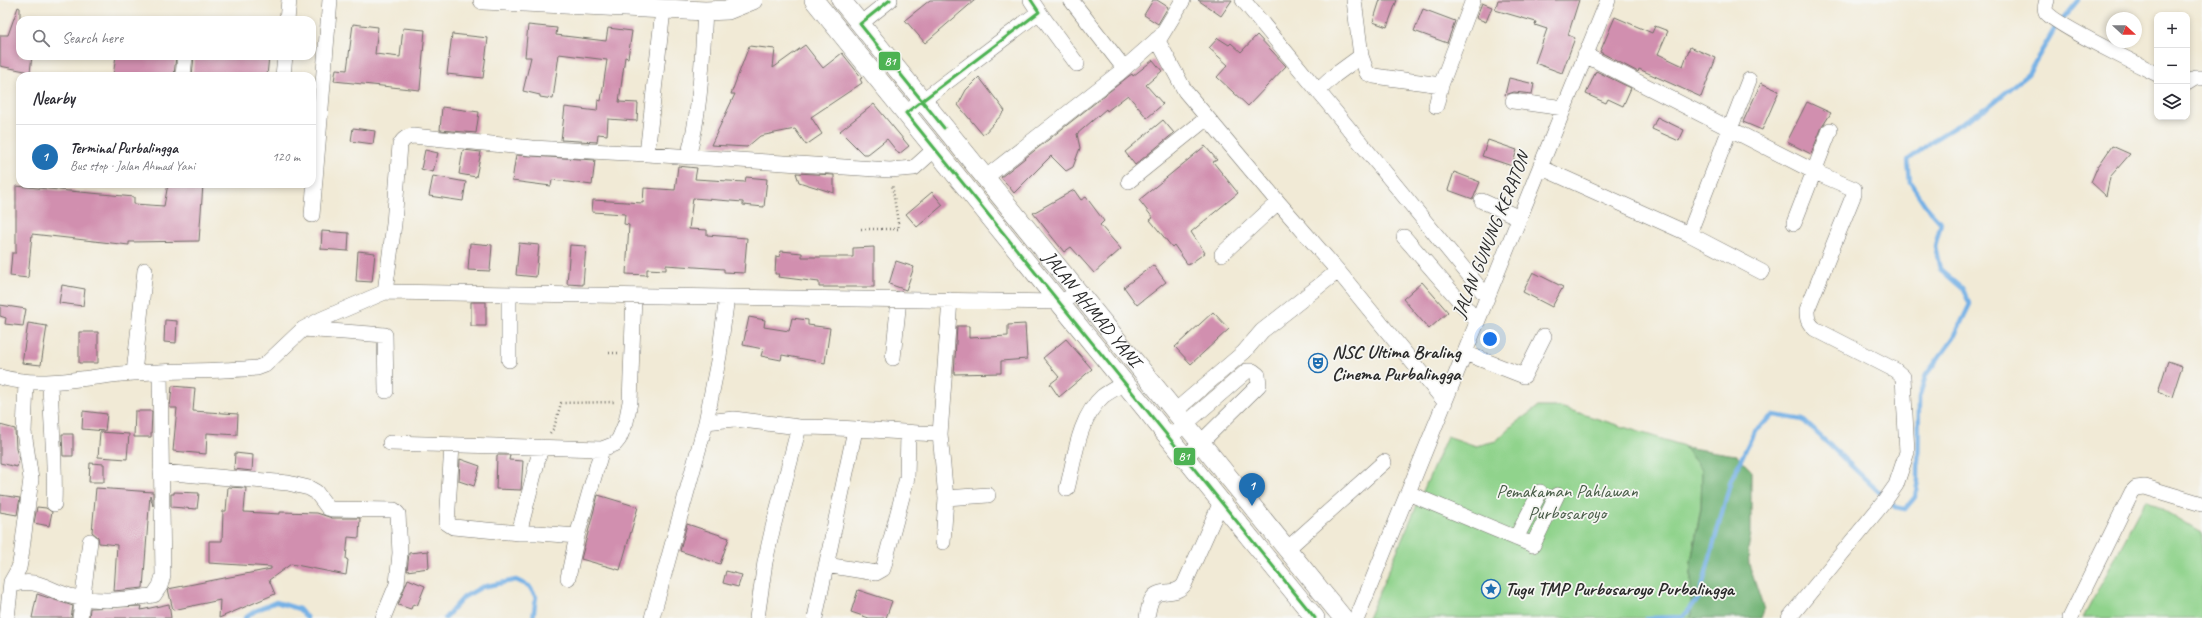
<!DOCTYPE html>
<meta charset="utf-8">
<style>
body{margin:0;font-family:Caveat,sans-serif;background:#f2f2f3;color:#2b2b33}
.controls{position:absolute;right:12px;top:12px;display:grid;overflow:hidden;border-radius:8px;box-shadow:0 2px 6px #0003}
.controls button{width:36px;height:36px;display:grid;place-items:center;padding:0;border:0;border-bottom:1px solid #e1e1e2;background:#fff;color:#2b2b33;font:20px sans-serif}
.compass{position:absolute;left:2106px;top:12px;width:36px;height:36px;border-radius:50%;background:#fff;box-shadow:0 2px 6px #0003;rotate:111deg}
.you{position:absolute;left:1490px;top:339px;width:14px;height:14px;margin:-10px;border:3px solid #fff;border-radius:50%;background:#1a73e8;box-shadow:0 0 0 6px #1a73e833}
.badge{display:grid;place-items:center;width:26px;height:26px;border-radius:50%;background:#1f6fb2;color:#fff;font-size:13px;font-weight:700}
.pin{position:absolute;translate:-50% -33px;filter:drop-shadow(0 1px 2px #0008)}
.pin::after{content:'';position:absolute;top:21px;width:14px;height:12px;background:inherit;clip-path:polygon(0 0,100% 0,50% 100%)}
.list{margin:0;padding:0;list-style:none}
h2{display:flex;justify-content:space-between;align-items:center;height:52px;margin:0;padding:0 16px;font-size:17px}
h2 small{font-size:13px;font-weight:400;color:#7c7c81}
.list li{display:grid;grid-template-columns:26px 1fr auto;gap:12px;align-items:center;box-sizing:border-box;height:64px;padding:0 16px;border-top:1px solid #e1e1e2}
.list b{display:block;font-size:15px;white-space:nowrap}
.list p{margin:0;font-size:13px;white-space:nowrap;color:#7c7c81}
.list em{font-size:13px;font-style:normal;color:#7c7c81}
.icon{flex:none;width:22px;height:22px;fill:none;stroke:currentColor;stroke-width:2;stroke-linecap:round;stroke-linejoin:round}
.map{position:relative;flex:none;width:2202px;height:618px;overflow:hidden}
.search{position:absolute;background:#fff;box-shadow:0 2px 6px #0003;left:16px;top:16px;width:300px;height:44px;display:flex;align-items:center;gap:10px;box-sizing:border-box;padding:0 14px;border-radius:12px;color:#7c7c81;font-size:15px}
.panel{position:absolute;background:#fff;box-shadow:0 2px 6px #0003;left:16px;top:72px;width:300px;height:116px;border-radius:12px}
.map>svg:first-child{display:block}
.green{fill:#90d38c;stroke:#5e7f5c}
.forest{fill:#74b578;stroke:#507052}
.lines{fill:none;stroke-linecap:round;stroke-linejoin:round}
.stream{stroke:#74b0e5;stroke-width:4.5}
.building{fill:#d18faf}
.minor-casing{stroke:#706e67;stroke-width:16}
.major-casing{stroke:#706e67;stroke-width:20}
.path{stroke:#706e67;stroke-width:2.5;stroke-dasharray:1 3;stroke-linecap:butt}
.minor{stroke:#fff;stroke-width:15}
.major{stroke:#fff;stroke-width:19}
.bus-1-casing{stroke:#f6f6f2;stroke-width:6}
.bus-1{stroke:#4db353;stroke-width:3}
.labels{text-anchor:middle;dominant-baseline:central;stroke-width:3.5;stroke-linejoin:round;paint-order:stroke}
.street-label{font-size:19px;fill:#2b2b2b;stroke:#f6f6f2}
.poi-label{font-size:19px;font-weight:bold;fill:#2b2b2b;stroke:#f6f6f2;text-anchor:start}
.park-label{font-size:19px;fill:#495d48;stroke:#f6f6f2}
.line-badge{stroke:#f6f6f2;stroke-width:1.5}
.badge-label{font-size:11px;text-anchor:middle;font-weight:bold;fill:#fff}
</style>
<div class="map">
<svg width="2202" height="618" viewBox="0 0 2202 618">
<rect width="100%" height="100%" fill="#f6f6f2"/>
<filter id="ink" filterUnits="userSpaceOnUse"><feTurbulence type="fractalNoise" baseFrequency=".025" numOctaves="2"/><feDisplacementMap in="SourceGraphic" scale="8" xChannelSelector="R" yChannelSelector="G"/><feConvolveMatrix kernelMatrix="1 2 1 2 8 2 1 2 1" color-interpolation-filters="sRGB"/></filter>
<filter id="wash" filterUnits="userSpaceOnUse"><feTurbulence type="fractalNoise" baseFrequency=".012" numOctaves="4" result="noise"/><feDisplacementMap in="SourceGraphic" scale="16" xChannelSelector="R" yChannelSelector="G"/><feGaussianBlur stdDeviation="0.9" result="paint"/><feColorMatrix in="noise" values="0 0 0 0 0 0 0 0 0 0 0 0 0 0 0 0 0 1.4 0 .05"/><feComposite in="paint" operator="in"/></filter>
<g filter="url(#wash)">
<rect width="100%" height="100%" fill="#f1ead6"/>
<path class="green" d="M1538 407H1560L1684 446 1702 470 1701 507 1691 562V618H1368L1447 436 1476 446 1496 441 1514 424Z
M2146 500 2202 533V618H2083Z"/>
<path class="forest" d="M1684 447 1736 455 1751 470V533L1748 550 1749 564 1764 610 1761 618H1691V562L1701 509 1702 470Z"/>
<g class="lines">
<path class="stream" d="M245 618 255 611 276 602 299 609 307 618
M445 618 464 597 482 587 516 580 529 586 536 597 533 618
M1647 618 1683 617 1699 598 1731 480 1755 430 1774 415 1803 420 1895 507 1905 509 1915 497 1918 480 1919 397 1926 375 1954 337 1970 304 1962 288 1940 269 1935 246 1941 223 1925 205 1910 182 1908 160 1935 139 1988 107 2028 74 2055 28 2078 0"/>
</g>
<g id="blocks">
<path class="building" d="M930 0H975L925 43 905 20Z
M1153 0H1157L1168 7 1158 24 1144 15Z
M1198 0H1232L1221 16Z
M1380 0H1397L1387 27 1373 22Z
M1498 0H1579L1568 35 1575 38 1562 73 1535 63 1547 29 1535 25 1536 22 1495 10Z
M1482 3 1492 7 1486 22 1476 18Z
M18 7 20 8V56H32L30 72 0 66V35H8Z
M1423 9 1455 21 1447 43 1414 31Z
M1615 17 1652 33 1655 26 1668 31 1658 54 1683 66 1690 47 1716 58 1701 97 1639 69 1638 72 1600 52Z
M353 24 378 27 375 54 400 57 403 28 425 30 420 90 334 81 336 69 347 70Z
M528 25 557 28 556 35 606 41 608 28 632 31 628 58 625 57 619 102 638 103 637 121 608 119 607 135 598 134 597 142 561 140 565 107 597 111 598 100 601 101 607 60 559 54 553 99 540 97V95L523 91 531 57H525Z
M452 34 488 38 483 78 447 74Z
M1257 35 1286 66 1248 106 1217 77 1228 65 1209 48 1218 38 1229 45 1231 43 1241 52Z
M805 45 823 68 842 53 862 78 860 79 862 83 811 117 822 134 806 145 795 129 760 136 747 147 711 145 735 94H731L749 46 775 49 773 68Z
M116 56H176L174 76H113Z
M194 56H269L267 76H192Z
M1153 60 1162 71 1146 85 1163 104 1147 118 1128 95 1107 111 1106 109 1077 134 1080 148 1073 167 1066 171 1051 156 1014 193 1001 177 1129 76 1132 74 1133 76Z
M1596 71 1631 88 1623 106 1608 99 1606 103 1586 94Z
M979 77 1005 111 983 135 958 105 966 90Z
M1509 78 1534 84 1532 94 1514 92 1505 95Z
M1761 83 1779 91 1762 130 1743 122Z
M1807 102 1831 113 1822 127 1811 154 1787 142Z
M874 104 909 146 899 154 887 139 868 154H863L840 131Z
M442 107 479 112 476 133 440 130Z
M1657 117 1684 130 1679 141 1652 129Z
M1163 120 1174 133 1135 165 1125 152Z
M353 128 375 131 373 144 351 141Z
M1488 140 1517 150 1512 166 1482 156Z
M1205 146 1217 160 1213 162 1238 193 1191 232 1205 253 1188 265 1174 245 1172 247 1150 220 1153 218 1139 200Z
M2112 146 2130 154 2110 177 2106 196 2091 182 2097 168Z
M425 150 438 153 433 172 421 169Z
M463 150 481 152 476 177 459 174Z
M516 155 595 160 592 185 552 180 551 186 512 181Z
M678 166 697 168 695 179 745 182 746 177 767 179 764 207 743 205V202L693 198 689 229 707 230V235L747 238 744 273 724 272V269L666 265V270L647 269V275L626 274 629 225 624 224 625 214 592 212 593 200 643 203 644 188 675 190Z
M1454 172 1480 182 1473 199 1448 190Z
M796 173 834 175V193L799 182Z
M433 176 466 182 463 201 429 196Z
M168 184H203L199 241 129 242V245L32 234 28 278 10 276 12 253H16V186L134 197V204L164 206Z
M1074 190 1081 200 1086 197 1104 221 1100 225 1121 249 1094 273 1071 247 1064 252 1033 213Z
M932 192 943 205 917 227 906 214Z
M322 231 349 233 348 251 321 249Z
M470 243 492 245 490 271 468 270Z
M519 243 539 245 536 277 516 275Z
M570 245 586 246 583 285 567 284Z
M874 247V287H819V282L778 277 779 274H775L776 256 780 257 781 251 802 253V257H853V248Z
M358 251 375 253 372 282 356 281Z
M896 261 914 267 906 290 889 284Z
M1153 265 1166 282 1137 305 1124 287Z
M1533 272 1563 287 1552 307 1523 292Z
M1422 282 1448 312 1429 329 1403 299Z
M62 285 85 289 83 306 59 303Z
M471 302H486V326H471Z
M0 305 26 309 23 326 5 324 6 318 0 316Z
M1213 312 1229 329 1191 364 1175 347Z
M749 317 765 320 764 327 789 331 792 318 808 320V325L830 328 825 363 782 355 781 360 761 356 763 349 743 345Z
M165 320 177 321 176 343 164 342Z
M28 323 47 326 41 365 22 363Z
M1025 324 1027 359 1001 361V373L954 374 957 326H969V338L1008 336V325Z
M79 332H98V363H79Z
M1066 339 1092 369 1059 397 1050 384 1059 377 1043 358Z
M2168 361 2182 366 2172 397 2158 392Z
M172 386 195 388 193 411 238 414 237 435 207 433 206 454 173 451 177 408H170Z
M83 411 107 414 105 431 82 429Z
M135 411H152L151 437H134Z
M0 425 15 429 16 449 19 459 17 467 0 463Z
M100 432 129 434 127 459 98 457Z
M62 434H73V456H63Z
M235 453 253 455 252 471 234 469Z
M497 455H510L509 460 523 461 521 490 496 489Z
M460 459 480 466 474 486 459 481Z
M90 463 104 464V482H89Z
M228 487 246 488 244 512 280 514V512L317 513 332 518H360L359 538 348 537 346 559 348 560 346 575 291 564 269 580 275 594 219 618 220 600 173 610 168 589 271 569V567L209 563V541H222L223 511H226Z
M96 488 153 492V506L150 495 143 588 114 591 117 545 99 543 98 537 92 532Z
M174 492 199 493 197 509 171 507V494H174Z
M0 495 20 498 17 515 0 512Z
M598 495 638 507 620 570 581 559Z
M37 507 46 508 52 512 49 526 34 523Z
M687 524 729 538 720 564 680 551Z
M428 551 429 568 407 571 409 553Z
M726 571 742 575 738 587 723 583Z
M408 579 425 586 417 606 413 604 411 609 398 605Z
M858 590 892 601 886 618H869L851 612Z
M37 594 73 606 71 618H32Z
M169 604 171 618H89L90 608 142 606 141 610Z"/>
</g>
</g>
<g filter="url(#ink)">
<use href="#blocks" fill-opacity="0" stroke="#706e67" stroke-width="1"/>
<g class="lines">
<g class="minor-casing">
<path id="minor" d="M1071 0 1124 68
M1243 0 1318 91 1335 75 1361 56 1354 0
M2047 0C2046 4 2044 8 2046 12 2054 24 2139 65 2157 74
M1039 12 1077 64
M287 20 289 0
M860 24 890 0
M1157 39 1185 91 1278 202 1338 271 1445 402
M1585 55 1815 172 1854 189V194L1807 310C1807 319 1808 323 1815 329L1895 370 1903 377 1907 452 1896 485 1884 502 1789 618
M1361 56 1367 73 1374 76 1441 85
M183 76 185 56
M283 76 285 56
M2187 83 2195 78H2202
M1318 91 1487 297
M1513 101 1564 108
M1436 106 1441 85 1473 0
M906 113 1039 12 1031 0
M647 154 890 170 914 168 935 149
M688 157C701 110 702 59 705 11
M1540 167 1689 234 1762 272
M985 178 1119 73 1161 36 1183 0
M1129 181 1207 118
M1482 201 1520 218
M312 215 330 0
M1794 223 1830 130
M1689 234 1749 80
M1404 237 1477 321
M1222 254 1278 202
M385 292 394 224 400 145C403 139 406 137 413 136L532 148 647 154 663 10
M303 329 385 335 386 391
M1465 353 1524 376 1544 336
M893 358 899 299
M509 360V294
M134 373 145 270
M0 377C40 388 80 378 121 374 166 370 212 372 257 368L265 365 303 329 322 319 385 292 727 297
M50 382C51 423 56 463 54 504
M1175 411 1244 352 1262 331 1338 271
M706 422 734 419 799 427
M1169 438 1247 371H1253L1258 375 1259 385 1185 458
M390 443 602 449 615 444 619 439 626 422 630 402 634 296
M452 446 447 523 453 527 519 533 541 447
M161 472 288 483 309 488 316 492 328 508 332 509 394 510 398 514 400 553 397 584 383 618
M1067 489C1075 458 1078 418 1103 396 1110 391 1118 387 1124 383
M1408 493 1533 545 1557 495
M946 498 988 495
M519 533H538L577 536
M1516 538 1540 492
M943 542 946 498 940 434 950 300
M1287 549 1384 462
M826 565 876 573 883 569 907 478 908 433
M568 578 577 536 602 449
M11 585C39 577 46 590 70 596 96 602 128 600 154 595L160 586 163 576 160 372
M7 618 11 582 19 568 21 557 31 479 24 432 26 383
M80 618 90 541
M652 618 706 422 719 356 727 297 1059 302 1077 294
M757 618 765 562 773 527 799 427C846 427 893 432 940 434
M815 618 855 430
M1147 618C1148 612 1149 604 1152 599 1159 587 1174 597 1184 585L1221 502
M1357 618 1608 0
M2070 618 2132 492 2136 488 2145 487 2202 504"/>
</g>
<g class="major-casing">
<g id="major">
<path d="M483 0 705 11 728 10 753 0"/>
<path d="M814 0 1315 618"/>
<path id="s1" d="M841 0 1343 618"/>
</g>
</g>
<path class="path" d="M861 229H899L892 184
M609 353H618
M550 433 554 428 561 403 616 402"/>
<use href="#minor" class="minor"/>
<use href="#major" class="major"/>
<g class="bus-1-casing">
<path id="bus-1" d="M890 0 860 24 944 128
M1031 0 1039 12 906 113 1315 618"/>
</g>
<use href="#bus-1" class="bus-1"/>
</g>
</g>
<defs>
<g id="theatre-ring" transform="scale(1)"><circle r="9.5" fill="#f6f6f2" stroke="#1f6fb2" stroke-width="1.5"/><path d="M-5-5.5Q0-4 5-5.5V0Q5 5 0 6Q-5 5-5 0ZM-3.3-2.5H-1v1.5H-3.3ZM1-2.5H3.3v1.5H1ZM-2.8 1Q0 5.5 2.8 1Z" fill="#1f6fb2"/></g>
<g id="sight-ring" transform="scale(1)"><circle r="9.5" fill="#f6f6f2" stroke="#1f6fb2" stroke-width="1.5"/><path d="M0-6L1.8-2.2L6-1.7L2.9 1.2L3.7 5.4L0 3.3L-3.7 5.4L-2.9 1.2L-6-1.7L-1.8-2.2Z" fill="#1f6fb2"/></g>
</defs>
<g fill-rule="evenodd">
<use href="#theatre-ring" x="1318" y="363"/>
<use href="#sight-ring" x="1491" y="589"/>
</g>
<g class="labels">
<g class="street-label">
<text transform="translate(1491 235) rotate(-68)">JALAN GUNUNG KERATON</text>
<text stroke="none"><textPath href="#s1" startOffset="398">JALAN AHMAD YANI</textPath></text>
</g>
<g class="poi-label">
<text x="1332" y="352">NSC Ultima Braling<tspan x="1332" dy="22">Cinema Purbalingga</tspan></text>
<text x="1505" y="589">Tugu TMP Purbosaroyo Purbalingga</text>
</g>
<g class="park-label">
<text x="1567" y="491">Pemakaman Pahlawan<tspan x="1567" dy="22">Purbosaroyo</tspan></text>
</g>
</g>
<g class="line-badge">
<rect x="878" y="51" width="23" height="20" rx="4" fill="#4db353"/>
<rect x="1173" y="447" width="23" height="19" rx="4" fill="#4db353"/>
</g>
<g class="badge-label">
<text x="890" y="65">B1</text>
<text x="1184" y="460">B1</text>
</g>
</svg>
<div class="controls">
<button>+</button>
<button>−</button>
<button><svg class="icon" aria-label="layers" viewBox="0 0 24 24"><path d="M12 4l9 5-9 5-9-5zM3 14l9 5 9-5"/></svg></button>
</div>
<svg class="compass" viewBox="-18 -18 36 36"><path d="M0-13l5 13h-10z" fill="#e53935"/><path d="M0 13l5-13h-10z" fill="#7c7c81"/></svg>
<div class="you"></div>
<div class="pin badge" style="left:1252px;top:506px">1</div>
<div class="search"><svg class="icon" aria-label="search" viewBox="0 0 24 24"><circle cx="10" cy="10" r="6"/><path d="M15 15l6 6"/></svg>Search here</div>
<section class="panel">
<h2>Nearby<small></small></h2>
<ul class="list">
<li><span class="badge">1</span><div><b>Terminal Purbalingga</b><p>Bus stop · Jalan Ahmad Yani</p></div><em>120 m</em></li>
</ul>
</section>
</div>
